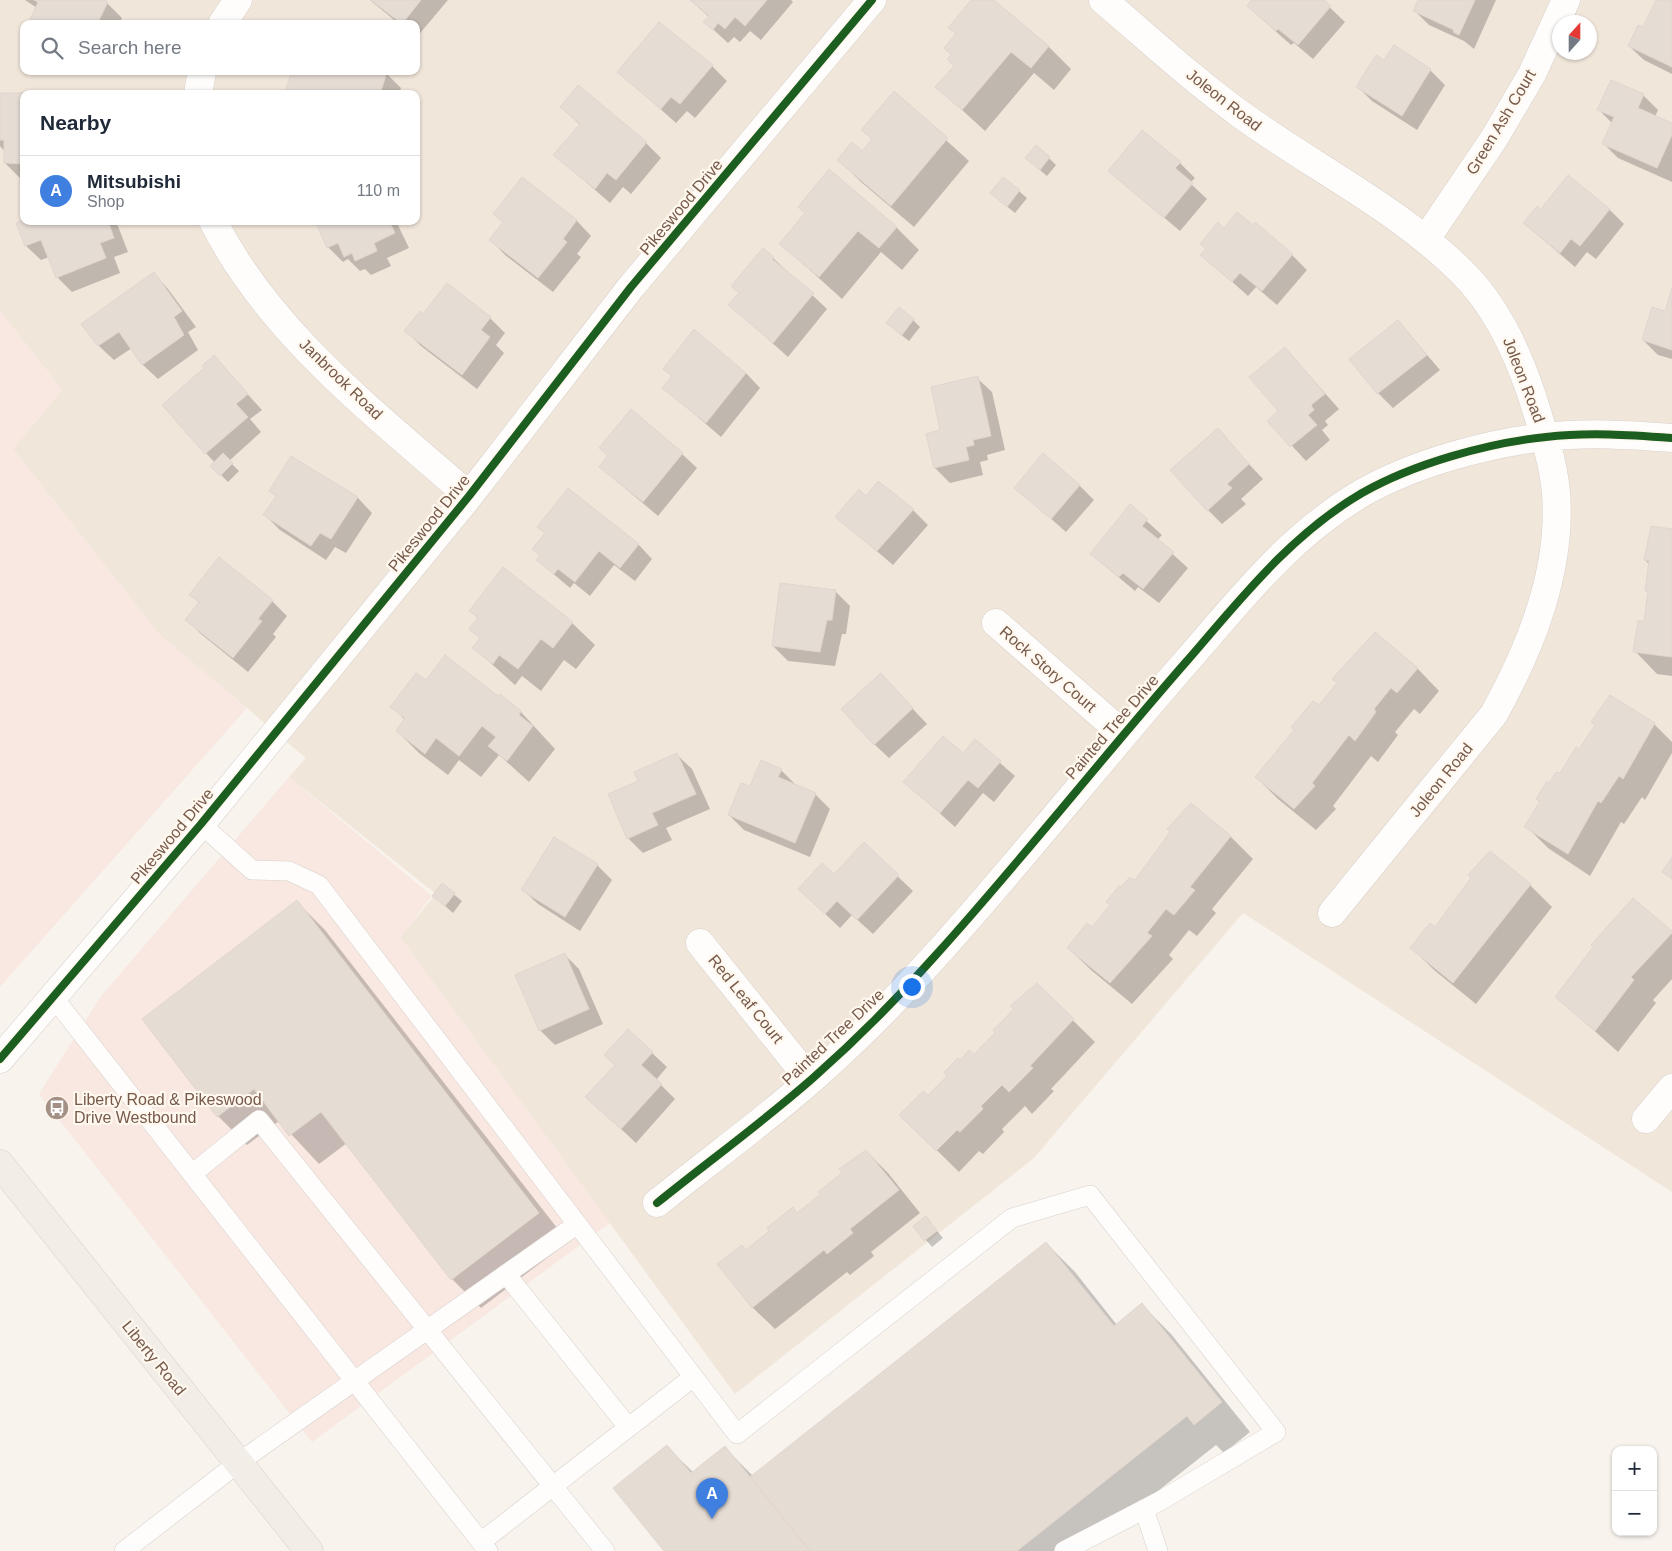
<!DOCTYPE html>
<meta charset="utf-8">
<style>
body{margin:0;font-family:Arial,sans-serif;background:#f2f2f3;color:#1f2937}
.controls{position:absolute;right:15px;bottom:15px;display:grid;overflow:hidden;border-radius:10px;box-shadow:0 1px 4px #0004}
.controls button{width:45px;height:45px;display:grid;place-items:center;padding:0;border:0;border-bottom:1px solid #e0e1e3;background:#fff;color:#1f2937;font:25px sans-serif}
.compass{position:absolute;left:1552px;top:15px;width:45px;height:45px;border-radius:50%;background:#fff;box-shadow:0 1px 4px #0004;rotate:21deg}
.you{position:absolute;left:911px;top:986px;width:18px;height:18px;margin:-12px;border:4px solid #fff;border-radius:50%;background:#1a73e8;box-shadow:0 0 0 8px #1a73e833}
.badge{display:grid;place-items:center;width:32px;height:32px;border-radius:50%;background:#b45309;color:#fff;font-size:16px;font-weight:700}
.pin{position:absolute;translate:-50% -41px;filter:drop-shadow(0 1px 2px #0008)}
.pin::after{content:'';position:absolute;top:26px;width:18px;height:15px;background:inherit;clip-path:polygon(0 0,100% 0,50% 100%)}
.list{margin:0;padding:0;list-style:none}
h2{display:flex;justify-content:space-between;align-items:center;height:65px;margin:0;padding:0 20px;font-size:21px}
h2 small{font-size:16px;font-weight:400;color:#747a83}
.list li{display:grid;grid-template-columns:32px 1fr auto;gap:15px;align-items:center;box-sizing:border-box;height:70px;padding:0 20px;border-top:1px solid #e0e1e3}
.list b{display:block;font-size:19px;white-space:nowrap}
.list p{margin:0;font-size:16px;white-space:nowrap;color:#747a83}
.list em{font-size:16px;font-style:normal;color:#747a83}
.icon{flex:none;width:28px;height:28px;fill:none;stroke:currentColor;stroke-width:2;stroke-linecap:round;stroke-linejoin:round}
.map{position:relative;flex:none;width:1672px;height:1551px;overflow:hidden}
.search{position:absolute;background:#fff;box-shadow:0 1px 4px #0004;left:20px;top:20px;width:400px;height:55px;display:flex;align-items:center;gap:12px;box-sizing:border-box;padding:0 18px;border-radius:10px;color:#747a83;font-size:19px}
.panel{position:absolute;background:#fff;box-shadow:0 1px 4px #0004;left:20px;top:90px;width:400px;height:135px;border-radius:10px}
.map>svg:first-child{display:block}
.residential{fill:#f1e6da;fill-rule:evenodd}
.commercial{fill:#f8e8e1}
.shadow{fill:#0003}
.building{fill:#e5dcd4;stroke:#e1d6cf}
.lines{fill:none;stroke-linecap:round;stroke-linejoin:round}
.lane-casing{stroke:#d7d0cb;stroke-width:20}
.street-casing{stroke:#d7d0cb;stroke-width:29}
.primary-casing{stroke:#d9d0ca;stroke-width:29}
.lane{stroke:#fefdfc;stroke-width:19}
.street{stroke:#fefdfc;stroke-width:28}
.primary{stroke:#f2ede6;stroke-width:28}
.cycleway-casing{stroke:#fff8ef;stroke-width:11}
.cycleway{stroke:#1b5e20;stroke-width:8}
.labels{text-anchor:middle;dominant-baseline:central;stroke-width:4.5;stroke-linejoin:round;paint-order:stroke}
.street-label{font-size:16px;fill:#775a4b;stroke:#fff8ef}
.poi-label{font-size:16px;fill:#775a4b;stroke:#fff8ef;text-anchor:start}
</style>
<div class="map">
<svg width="1672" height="1551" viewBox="0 0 1672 1551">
<rect width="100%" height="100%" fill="#f8f3ed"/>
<path class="residential" d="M0 0H1672V1192L1243 913 1034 1158 735 1394 400 937 436 894 289 777 306 758 159 634 13 449 62 390 0 311ZM1560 22H1590V52H1560ZM24 24H416V71H24ZM24 94H416V221H24Z"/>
<path class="commercial" d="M0 311 62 390 13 449 159 634 247 708 0 987Z
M289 777 432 896 400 937 610 1223 312 1442 39 1094 101 996Z"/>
<path class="shadow" d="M25 0H101L107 3 122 18 119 24H29L37 8Z
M370 0H448L416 38V24H399Z
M690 0H791L793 2 761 40 750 31 740 42 734 37 728 43 705 22 709 17Z
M973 0H992L1049 47 1071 69 1054 90 1034 73 985 131 937 87 955 66 952 55 957 34 950 27Z
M1253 0H1322L1345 22 1313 59 1294 43 1291 45 1263 20 1248 5Z
M1419 0H1496L1474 49 1464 41 1429 25 1414 10Z
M1657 0H1672V74L1644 60 1629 46 1643 29Z
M1394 47 1430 70 1445 85 1417 130 1372 101 1357 86 1384 62Z
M712 66 727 81 695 118 687 111 676 123 619 72Z
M76 71H86L84 75Z
M386 73 401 88 399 94H289L287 92Z
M894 93 969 161 914 227 861 182 839 160 863 153 873 140 863 130Z
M0 94H24V178H20L5 163V152L0 146Z
M1643 95 1658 110 1655 117 1672 125V182L1618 158 1604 144 1613 124 1599 110Z
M561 107 646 143 661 158 631 194 623 187 610 203 555 155 580 125Z
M1049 158 1056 165 1047 176 1034 165Z
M1180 163 1195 178 1190 183 1207 199 1180 231 1109 171Z
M829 171 897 228 919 250 902 270 881 252 842 299 781 244 806 213Z
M1003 178 1027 198 1015 213 999 200Z
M522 179 577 221 591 236 577 254 581 257 553 292 505 255 491 240 504 223 495 214Z
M1609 209 1624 224 1596 259 1587 252 1575 267 1524 223 1541 211Z
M24 221H116L128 252 114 257 120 273 72 292 57 277 49 257 41 260 26 246Z
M316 221H396L409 248 387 258 391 266 371 275 365 269 360 271 348 259 343 262 328 247Z
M1224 229 1292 255 1307 270 1277 305 1256 287 1248 296 1202 255Z
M773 258 827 309 788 357 730 305Z
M154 274 168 289 196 327 188 332 198 350 158 379 143 365 132 348 114 360 99 346 83 324Z
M447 285 490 318 505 333 496 345 504 353 477 389 421 346 406 331 424 316Z
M1672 292V359L1658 355 1643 340 1666 312Z
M913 320 920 327 909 341 895 330Z
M1398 321 1440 370 1393 408 1378 393Z
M1285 348 1339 409 1325 421 1328 425 1322 430 1330 440 1306 461 1269 421 1280 411Z
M214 357 262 410 250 419 261 432 229 461 239 471 228 482 212 466 215 463 206 453V368Z
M746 373 760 388 721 437 664 388Z
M977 378 992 392 1005 450 987 455 988 460 980 462 983 475 950 483 935 468 942 431Z
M1217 430 1263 479 1241 499 1246 504 1222 524 1208 510Z
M601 448 682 454 697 468 658 516 600 467 609 456Z
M291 458 358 498 372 513 346 553 335 547 326 560 280 530 265 515 277 497 270 491Z
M1079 485 1094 500 1066 532 1016 488Z
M867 498 913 510 928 525 893 565 837 517Z
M1130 506 1162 535 1157 540 1188 568 1159 603 1138 587 1135 591 1091 554Z
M539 527 638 544 652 559 635 581 614 565 590 596 574 583 570 588 537 560 541 555 546 534Z
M1672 530V676L1657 674 1635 651 1645 622 1649 593 1646 590 1650 565 1645 560Z
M219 559 272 601 287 616 273 634 276 637 248 672 201 634 187 620 200 603 191 594Z
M503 569 572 623 595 645 576 669 564 660 541 691 522 676 515 685 474 648 481 639 470 629 478 618 471 611Z
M835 591 850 606 846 634H842L835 666 788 661 773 646Z
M1417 668 1439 691 1420 714 1414 709 1395 732 1398 735 1378 762 1371 756 1333 806 1336 809 1316 830 1278 799 1256 777 1319 707Z
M426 682 498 698 500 696 521 712 555 749 529 782 499 755 481 777 459 760 448 775 419 753 397 731 405 720 392 706Z
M895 690 927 724 889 758 874 744Z
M1654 724 1672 742V753L1645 800 1642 797 1624 824 1621 822 1590 876 1548 848 1526 826 1541 802 1537 799 1580 751Z
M975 741 1015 776 994 802 983 793 955 827 905 782 963 754Z
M677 755 692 769 710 809 666 828 672 840 643 853 628 838Z
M781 770 796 785 815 794 830 809 810 857 744 830 729 815 750 787Z
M1191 804 1231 837 1253 859 1212 909 1216 913 1197 936 1189 930 1169 955 1173 959 1132 1004 1091 970 1068 948 1092 929 1135 882Z
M864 844 913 891 873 934 852 915 840 928 799 889 834 876Z
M597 865 612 880 580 931 538 904 523 890Z
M442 885 462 901 453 913 434 896Z
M1530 885 1552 907 1476 1004 1434 970 1412 948 1436 929Z
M296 901 325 930 568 1242 481 1308 452 1279 347 1143 319 1164 279 1121 247 1145 218 1116Z
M1672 932V979L1653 1000 1656 1003 1618 1052 1557 997Z
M565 955 579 969 603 1024 555 1045 540 1030Z
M1037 985 1095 1042 1051 1089 1054 1091 1032 1114 1025 1106 1002 1129 1004 1132 983 1154 979 1151 959 1172 901 1115 928 1097 960 1062 974 1056 997 1033Z
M652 1053 667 1067 656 1080 675 1099 636 1143 587 1097Z
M866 1151 888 1173 920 1213 871 1252 874 1256 850 1275 847 1272 775 1329 752 1307 746 1251 771 1231 793 1209 798 1214 822 1195Z
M926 1218 943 1238 932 1247 914 1226Z
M1046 1243 1075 1272 1117 1325 1142 1305 1171 1334 1250 1432 1224 1453 1216 1445 1082 1551H666L667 1447 694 1473 725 1448 754 1477Z"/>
<path class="building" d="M34 0H104L108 2 97 24H28L38 2Z
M371 0H421L402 24Z
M690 0H767L745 26 735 17 725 29 718 23 713 30 703 22 709 16Z
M971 0H994L1049 46 1031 68 1011 52 962 110 935 87 954 66 947 59 951 55 944 48 956 33 948 28Z
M1251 0H1324L1331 6 1298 45 1278 29 1276 31 1247 6Z
M1418 0H1475L1459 35 1453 32 1454 30 1413 11Z
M1656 0H1672V67L1628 46 1638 25 1643 27Z
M659 22 713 65 680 104 671 97 661 109 617 72Z
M1394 45 1431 69 1402 116 1356 87 1376 55 1384 60Z
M292 71H384L387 72 380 94H362L353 91 352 94H291L285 92Z
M1611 80 1644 94 1638 108 1672 123V135L1657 168 1602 144 1614 117 1597 110Z
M578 85 647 142 616 180 607 173 595 189 553 155 580 124 560 107Z
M894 91 948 138 891 206 837 160 852 142 862 151 872 139 861 130Z
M0 93H64L24 94V164L4 163V140H0Z
M1142 130 1181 162 1175 168 1193 183 1164 218 1108 171Z
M1036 145 1050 157 1040 170 1025 158Z
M829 169 897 227 879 248 858 231 819 277 779 244 805 213 798 207Z
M1568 175 1610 209 1580 246 1571 239 1560 253 1523 223 1537 206 1541 209Z
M522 177 577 220 563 239 567 242 538 278 489 240 503 222 493 214Z
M1003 177 1020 190 1007 207 990 193Z
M1237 212 1253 225 1255 222 1293 254 1262 291 1240 273 1232 282 1200 255 1206 249 1200 244 1218 222 1224 228Z
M24 220 108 221 114 238 100 243 106 258 56 278 41 240 25 246 16 223Z
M315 221H389L395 233 374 243 377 251 355 261 352 253 344 257 338 243 327 248Z
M763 248 774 257 772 259 814 293 773 343 728 305 739 293 731 286Z
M154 272 182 311 174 317 184 335 142 365 119 332 98 346 81 324Z
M447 283 491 317 481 330 490 337 462 375 404 331 420 311 423 314Z
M1672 288V350L1642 340 1652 307 1665 311Z
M899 307 914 319 902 335 886 323Z
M1398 320 1427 355 1377 394 1349 359Z
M694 329 746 373 706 423 662 388 672 376 663 369Z
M1285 347 1325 394 1311 405 1314 410 1308 415 1317 425 1290 447 1267 421 1278 411 1249 377Z
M214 355 248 394 236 404 248 417 205 454 162 405 204 368 202 366Z
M978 376 991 436 973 440 974 445 966 447 969 460 934 468 926 434 940 430 931 387Z
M631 409 683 453 643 502 599 467 608 455 599 448Z
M1218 428 1249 464 1227 484 1232 488 1207 511 1170 470Z
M223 453 233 463 220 476 210 466Z
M1043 453 1080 485 1051 519 1014 488Z
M291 456 358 497 331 539 320 533 311 546 263 515 276 496 269 491Z
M878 481 914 509 877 551 835 517 859 489 866 496Z
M568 488 639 544 620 568 599 551 575 582 558 569 554 574 536 560 540 555 532 549 545 533 537 527Z
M1130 504 1148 519 1142 526 1174 552 1143 589 1123 573 1119 577 1090 554Z
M1651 526 1672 529V657L1633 652 1638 621H1644L1648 591H1645L1649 561 1644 560Z
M219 557 273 600 258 619 262 621 233 658 185 620 199 602 189 595Z
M503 567 573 622 553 648 541 639 518 669 499 655 493 664 472 648 480 638 469 629 478 617 469 611Z
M780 583 836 590 832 620H827L820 652 772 646Z
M1375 632 1418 668 1397 693 1391 688 1374 709 1376 712 1355 741 1349 735 1312 783 1315 786 1294 809 1255 777 1294 730 1291 727 1313 701 1319 705 1337 683 1332 679Z
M445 655 498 696 500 694 521 711 519 715 533 726 507 761 488 746 496 737 482 726 459 756 436 738 425 754 396 731 405 718 390 707 416 673 426 680Z
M881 673 913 708 874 745 841 709Z
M1610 695 1655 723 1623 779 1619 776 1601 803 1598 801 1568 854 1524 827 1540 801 1536 799 1547 781 1549 783 1556 772 1560 773 1576 747 1579 749 1595 725 1591 722Z
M943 736 963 753 975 739 1001 761 978 788 968 780 940 813 903 782Z
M677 753 696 794 652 813 658 825 627 839 608 794 638 781 634 772Z
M761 760 782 769 778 777 816 793 795 843 728 815 741 783 750 786Z
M1191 803 1231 836 1190 887 1195 890 1174 915 1166 909 1147 933 1152 936 1110 983 1067 948 1087 923 1092 927 1110 905 1106 902 1119 886 1121 887 1130 877 1135 880 1170 832 1167 829Z
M554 837 598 864 565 917 521 890Z
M864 842 899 875 857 920 837 901 825 914 798 889 822 863 834 874Z
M1490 851 1531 884 1453 983 1410 948 1430 923 1435 927 1471 878 1468 875Z
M1672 857V879L1662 872Z
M442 883 455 893 445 906 432 896Z
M1633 898 1672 931V933L1631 977 1634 980 1595 1031 1555 997 1593 947 1591 945Z
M297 900 539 1213 451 1280 321 1112 289 1136 254 1089 217 1117 142 1019Z
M565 953 589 1009 539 1031 515 975Z
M1037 983 1074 1019 1030 1066 1033 1068 1009 1092 1002 1085 981 1106 983 1109 960 1132 957 1130 936 1151 899 1115 923 1091 928 1095 947 1076 944 1072 958 1058 960 1060 969 1050 974 1054 995 1033 993 1030 1014 1009 1010 1006Z
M628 1029 653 1052 641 1065 662 1084 621 1129 585 1097 615 1065 604 1055Z
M866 1150 899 1190 850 1229 853 1233 827 1254 824 1250 752 1308 717 1264 742 1245 746 1250 769 1231 767 1228 793 1207 797 1213 821 1194 818 1192 842 1173 839 1169Z
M926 1216 937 1231 924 1241 913 1226Z
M1046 1242 1114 1326 1142 1303 1222 1402 1194 1425 1187 1416 1017 1551H810L750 1477Z
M667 1445 691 1473 725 1446 810 1551H664L613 1488Z"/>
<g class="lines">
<g class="lane-casing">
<path id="lane" d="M201 824 252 870 289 871 319 885 737 1434 1012 1218 1090 1195 1276 1432 1160 1501 1064 1551
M54 998 488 1551
M192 1174 259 1120 605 1551
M506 1274 628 1427
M1144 1509 1158 1551
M481 1542 692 1378
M124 1551 238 1463 576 1225"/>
</g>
<g class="street-casing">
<path id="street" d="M1103 0C1149 39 1194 81 1243 116 1315 168 1399 209 1463 273 1496 306 1516 349 1531 393 1541 425 1553 459 1556 493 1562 570 1531 647 1494 714L1332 913
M222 24 238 0
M198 94 202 71
M213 221C270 334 376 414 469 496
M1426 239 1495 137 1532 74 1566 0
M996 623 1123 734
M700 943 810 1080
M0 1059 201 824 469 496 631 287 872 0
M1646 1119 1672 1088
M657 1203C709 1161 763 1122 813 1078 856 1040 897 999 935 956 1021 861 1101 759 1186 662 1239 601 1290 535 1362 493 1413 464 1487 443 1546 437 1588 432 1630 435 1672 438"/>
</g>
<g class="primary-casing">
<path id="primary" d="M0 1164 309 1551"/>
</g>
<use href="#lane" class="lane"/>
<use href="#street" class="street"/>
<use href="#primary" class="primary"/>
<g class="cycleway-casing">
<path id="cycleway" d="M0 1059 201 824 469 496 631 287 872 0
M657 1203C709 1161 763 1122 813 1078 856 1040 897 999 935 956 1021 861 1101 759 1186 662 1239 601 1290 535 1362 493 1413 464 1487 443 1546 437 1588 432 1630 435 1672 438"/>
</g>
<use href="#cycleway" class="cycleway"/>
</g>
<defs>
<g id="bus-disc" transform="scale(1.25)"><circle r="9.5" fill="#a49084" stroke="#fff8ef"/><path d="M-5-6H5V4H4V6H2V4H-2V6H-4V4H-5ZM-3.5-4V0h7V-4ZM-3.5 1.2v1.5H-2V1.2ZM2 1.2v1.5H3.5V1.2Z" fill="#fff"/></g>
</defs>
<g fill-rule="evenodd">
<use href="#bus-disc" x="57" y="1108"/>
</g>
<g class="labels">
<g class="street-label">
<text transform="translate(1224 100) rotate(38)">Joleon Road</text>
<text transform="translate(1501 122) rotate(-59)">Green Ash Court</text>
<text transform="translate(681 207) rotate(-50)">Pikeswood Drive</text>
<text transform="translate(341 379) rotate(44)">Janbrook Road</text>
<text transform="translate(1524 380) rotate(69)">Joleon Road</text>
<text transform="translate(429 523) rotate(-51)">Pikeswood Drive</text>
<text transform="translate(1048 669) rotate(41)">Rock Story Court</text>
<text transform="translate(1112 727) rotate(-49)">Painted Tree Drive</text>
<text transform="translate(1441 780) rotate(-51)">Joleon Road</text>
<text transform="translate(172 836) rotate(-50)">Pikeswood Drive</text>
<text transform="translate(746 999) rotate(51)">Red Leaf Court</text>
<text transform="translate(833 1037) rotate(-43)">Painted Tree Drive</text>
<text transform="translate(154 1358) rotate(51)">Liberty Road</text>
</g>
<g class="poi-label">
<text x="74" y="1099">Liberty Road &amp; Pikeswood<tspan x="74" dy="18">Drive Westbound</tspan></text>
</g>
</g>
</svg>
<div class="controls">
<button>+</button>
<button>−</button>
</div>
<svg class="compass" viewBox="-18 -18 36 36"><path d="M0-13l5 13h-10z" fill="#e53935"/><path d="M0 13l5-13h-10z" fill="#747a83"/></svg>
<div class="you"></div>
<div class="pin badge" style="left:712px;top:1519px;background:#3f7fe0">A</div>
<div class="search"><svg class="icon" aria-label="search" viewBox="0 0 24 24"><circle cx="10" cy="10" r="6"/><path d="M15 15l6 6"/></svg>Search here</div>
<section class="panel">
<h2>Nearby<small></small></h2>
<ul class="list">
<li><span class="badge" style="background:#3f7fe0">A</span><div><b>Mitsubishi</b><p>Shop</p></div><em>110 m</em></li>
</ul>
</section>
</div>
